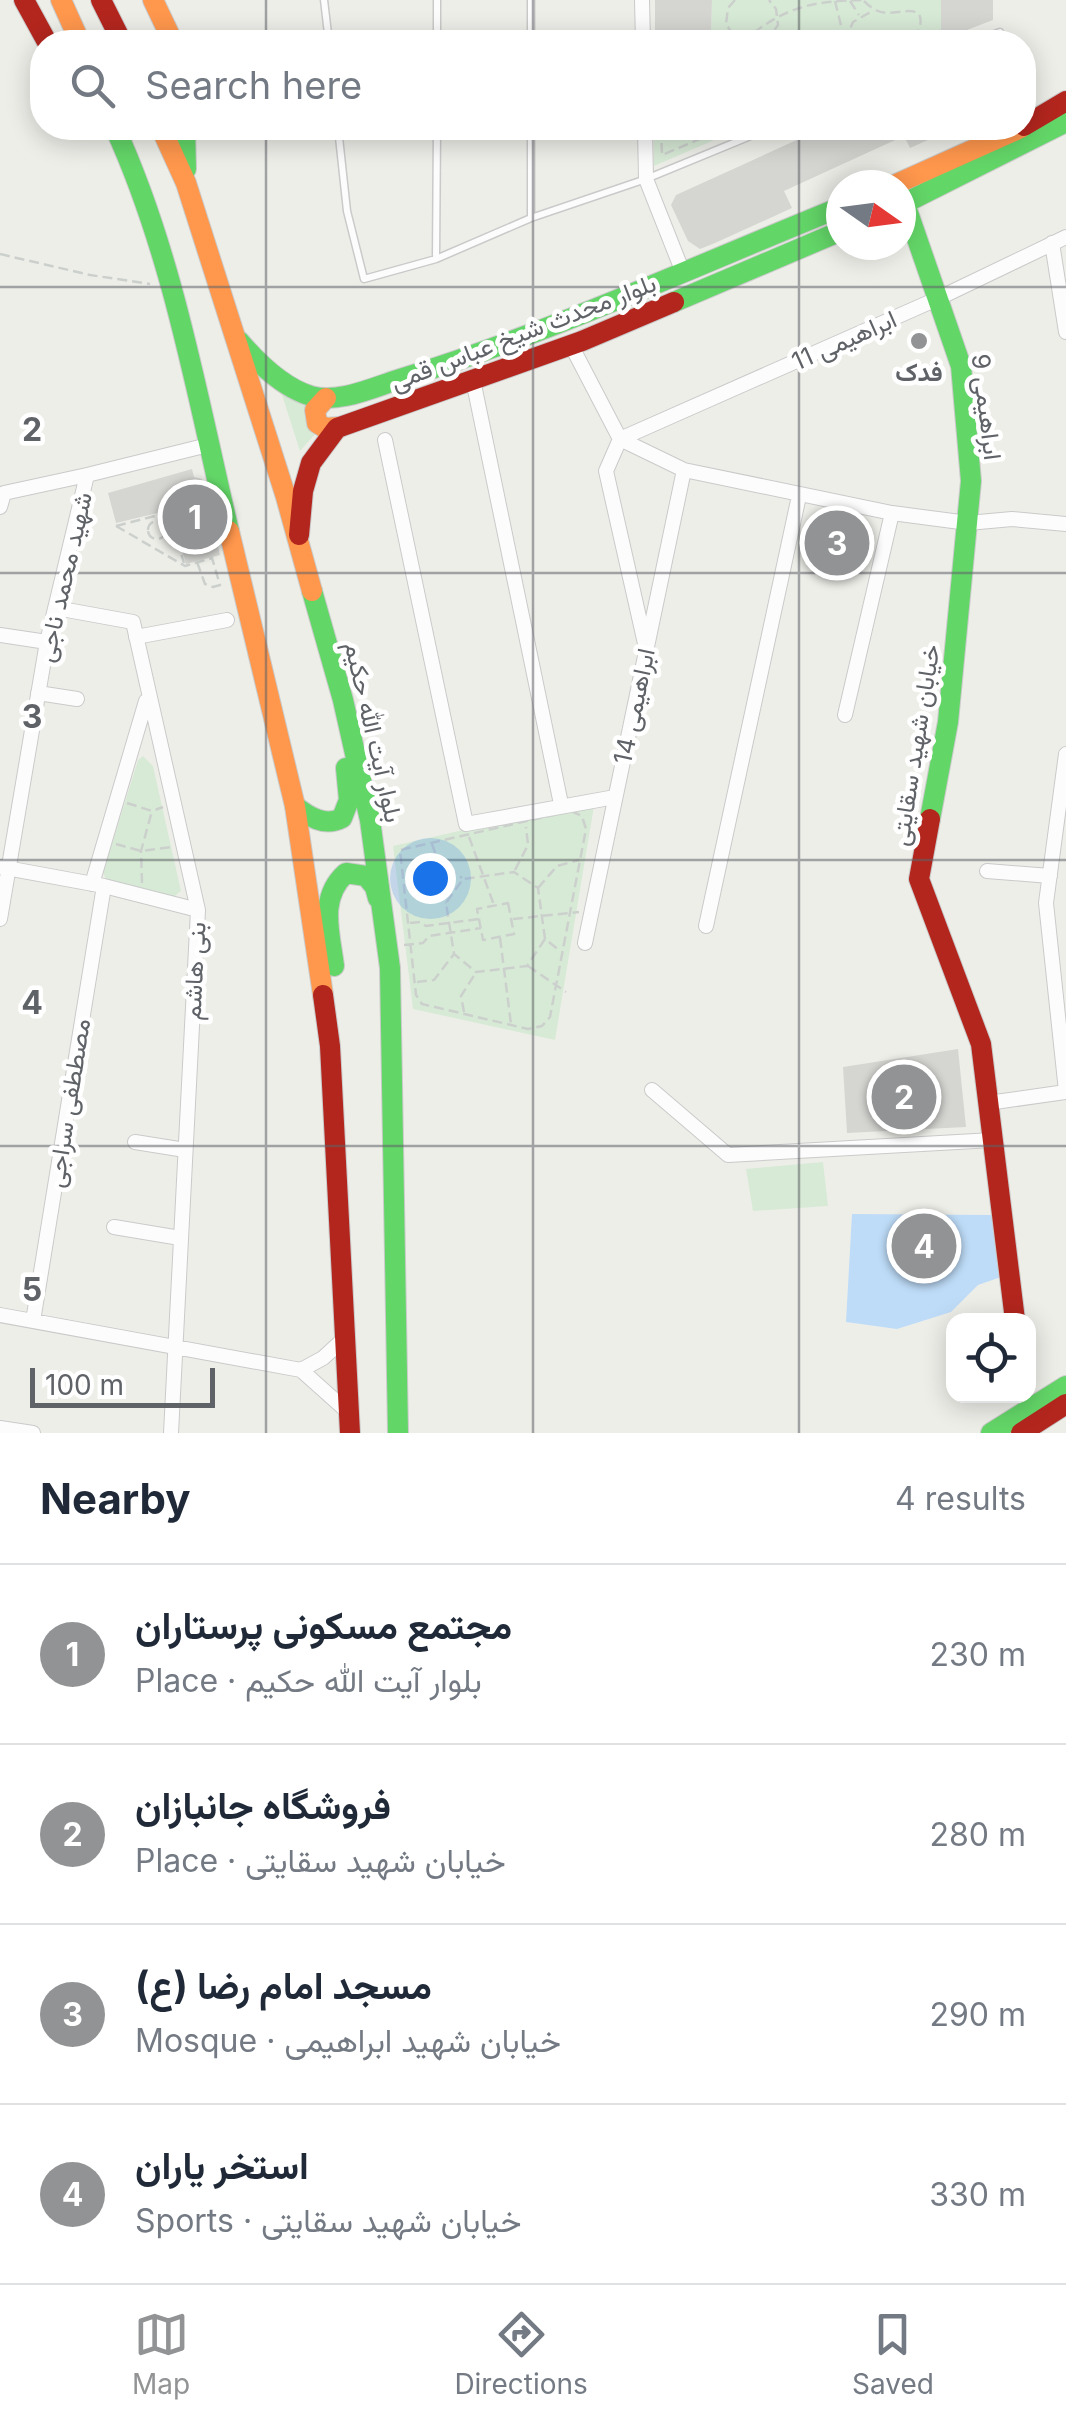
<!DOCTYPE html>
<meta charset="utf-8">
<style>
body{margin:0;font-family:Inter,Vazirmatn,sans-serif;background:#f2f2f3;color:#1f2937}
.controls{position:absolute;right:30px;bottom:30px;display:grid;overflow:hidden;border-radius:20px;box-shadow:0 5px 25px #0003}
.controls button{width:90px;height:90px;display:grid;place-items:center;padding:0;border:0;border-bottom:2px solid #e0e1e3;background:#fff;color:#1f2937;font:50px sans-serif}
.compass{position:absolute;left:826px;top:170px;width:90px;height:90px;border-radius:50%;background:#fff;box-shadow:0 5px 25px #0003;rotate:104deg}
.scale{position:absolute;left:30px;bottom:25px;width:185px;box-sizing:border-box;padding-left:10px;border:5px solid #5f6267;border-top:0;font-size:28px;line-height:35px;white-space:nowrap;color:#5f6267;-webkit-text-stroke:8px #fff;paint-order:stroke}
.you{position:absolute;left:430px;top:878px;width:35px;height:35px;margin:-25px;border:8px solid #fff;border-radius:50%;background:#1a73e8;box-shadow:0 0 0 15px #1a73e833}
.badge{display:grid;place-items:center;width:65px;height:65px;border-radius:50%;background:#919394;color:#fff;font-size:32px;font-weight:700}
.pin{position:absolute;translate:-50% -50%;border:5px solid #fff;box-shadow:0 2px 10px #0006}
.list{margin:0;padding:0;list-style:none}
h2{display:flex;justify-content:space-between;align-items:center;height:130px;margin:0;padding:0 40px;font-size:42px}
h2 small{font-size:32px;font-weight:400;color:#747a83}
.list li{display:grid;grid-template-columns:65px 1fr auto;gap:30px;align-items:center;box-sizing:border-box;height:180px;padding:0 40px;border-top:2px solid #e0e1e3}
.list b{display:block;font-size:38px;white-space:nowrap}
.list p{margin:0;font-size:32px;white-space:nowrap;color:#747a83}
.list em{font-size:32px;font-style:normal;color:#747a83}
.icon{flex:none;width:55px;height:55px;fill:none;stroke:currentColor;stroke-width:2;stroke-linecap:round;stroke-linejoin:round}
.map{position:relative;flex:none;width:1066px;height:1433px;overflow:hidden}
.search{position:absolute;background:#fff;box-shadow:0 5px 25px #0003;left:30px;right:30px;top:30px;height:110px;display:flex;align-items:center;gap:25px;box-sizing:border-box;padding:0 35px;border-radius:40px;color:#747a83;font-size:38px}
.sheet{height:850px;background:#fff}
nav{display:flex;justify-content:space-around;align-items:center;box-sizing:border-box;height:140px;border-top:2px solid #e0e1e3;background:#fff;font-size:28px;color:#747a83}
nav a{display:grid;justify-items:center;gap:5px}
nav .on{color:#919394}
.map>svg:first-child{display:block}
.green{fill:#d7ead6}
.water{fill:#bedcf8}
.building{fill:#d5d5d2}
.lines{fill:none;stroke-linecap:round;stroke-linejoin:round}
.lane-casing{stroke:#cacaca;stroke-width:9}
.street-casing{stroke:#cacaca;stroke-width:16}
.fast-casing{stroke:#cacaca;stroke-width:22}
.slow-casing{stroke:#cacaca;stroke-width:22}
.jam-casing{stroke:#cacaca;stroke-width:22}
.path{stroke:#ccd0cd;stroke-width:2.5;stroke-dasharray:10 5;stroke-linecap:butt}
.lane{stroke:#fcfcfc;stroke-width:6}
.street{stroke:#fcfcfc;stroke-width:14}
.fast{stroke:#63d668;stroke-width:20}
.slow{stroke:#ff974d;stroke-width:20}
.jam{stroke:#b3261e;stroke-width:20}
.grid{fill:none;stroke:#5f6267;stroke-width:2.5;stroke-opacity:0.55}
.poi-dot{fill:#919394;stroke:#fff;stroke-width:4}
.labels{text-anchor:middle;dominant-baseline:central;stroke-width:9;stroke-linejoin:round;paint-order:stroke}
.street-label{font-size:25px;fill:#5f6267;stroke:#fff}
.poi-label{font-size:25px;font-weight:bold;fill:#5f6267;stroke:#fff}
.grid-label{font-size:32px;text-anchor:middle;font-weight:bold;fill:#5f6267;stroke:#fff;stroke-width:9;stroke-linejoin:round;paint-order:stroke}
</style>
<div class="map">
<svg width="1066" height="1433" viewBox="0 0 1066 1433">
<rect width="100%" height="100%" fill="#eeeee9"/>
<path class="green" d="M712 0H941V40L655 42V37L711 33Z
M654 128H742L654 166Z
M281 392 306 403V412L317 432 300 451Z
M143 756 153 766 181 891 170 900 106 879 103 873 138 760Z
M595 800 555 1040 413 1009 393 846Z
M823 1162 828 1206 753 1211 746 1169Z"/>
<path class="water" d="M852 1214 993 1215 1001 1277 978 1285 951 1312 897 1329 846 1322Z"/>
<path class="building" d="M655 0H712L711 33 655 37Z
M941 0H993V20L941 40Z
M823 128H955L910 148 904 136 784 191 792 208 715 243 700 249 688 241 671 205 676 195Z
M192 469 194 477 202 479 220 555 186 564 170 510 116 523 108 493Z
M814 527 866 538 861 559 809 549Z
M958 1049 966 1127 847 1133 843 1067Z"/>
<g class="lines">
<g class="lane-casing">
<path id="lane" d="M324 0 329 42
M437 42V0
M531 42V0
M974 42 1000 32 1001 42
M338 128 347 211 364 279 436 259 531 218 646 179 770 128
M531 218V128
M436 259 437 128"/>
</g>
<g class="street-casing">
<path id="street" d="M642 0 643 42
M645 128 646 179 682 270
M1052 243 1066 332
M571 345 620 439 684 470 892 513 968 523 1012 519 1066 524
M473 380 561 804
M385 440 466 824 615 797
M0 507 4 493 87 475
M56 608 133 622 198 910 171 1433
M0 635 47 642
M136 637 227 620
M646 648 606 471 620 439 939 298 1066 237
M38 693 77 699
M845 715 892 513
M1066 754 1046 903 1066 1091
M1 867 104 886 198 910
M987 871 1050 876
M92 884 146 701
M0 919 47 642 87 475 208 445
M706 926 799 496
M585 943 684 470
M652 1090 728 1155 993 1140
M988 1103 1066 1092
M135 1142 185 1150
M114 1227 180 1238
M0 1315 301 1370 348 1412
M33 1321 104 886
M301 1370 323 1358 346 1337
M0 1428 33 1433"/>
</g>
<g class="fast-casing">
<path id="fast" d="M115 128C173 255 197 396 229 531
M185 128 186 169
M905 204 961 366 971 481 948 722 930 819
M901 205 1066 122
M674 302 841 231
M239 341C257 362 284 388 311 396 339 404 374 387 400 379 550 333 695 266 841 207
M312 591 343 700 370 820 390 968 398 1433
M295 806C309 817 325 827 342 818L349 800 346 768
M334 966C330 933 318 898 346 873L366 876 375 887 378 898
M991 1433 1066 1386"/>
</g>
<g class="slow-casing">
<path id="slow" d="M61 0 80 42
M153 0 173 42
M161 128 186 183 286 497 312 591
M894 185 1021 128
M326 398 315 410 317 423 325 428 340 427
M229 531 295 806 323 995"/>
</g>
<g class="jam-casing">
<path id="jam" d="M24 0 47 42
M101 0 122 42
M1024 126 1066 101
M299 535 303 491 311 463 337 428 582 341 674 302
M930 819 919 879 981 1044 1015 1320
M323 995 330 1046 350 1433
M1021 1433 1066 1404"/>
</g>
<path class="path" d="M735 0 728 8 726 24 738 42
M835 1 845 42
M850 1 859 15
M864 1C871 8 877 12 887 13 903 13 929 2 918 33L892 42
M754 33 762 42
M711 42 714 34
M742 42C784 7 811 1 863 0
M766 42 778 25 776 9 769 0
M789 42 808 39 825 42
M853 42 850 29 853 22 874 10
M661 128 662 155 726 128
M0 254 90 275 150 284
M168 512 184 563
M148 530a9 9 0 1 1 18 0a9 9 0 1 1-18 0Z
M116 526 185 566 212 558 220 585 213 587 205 584 197 562
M116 526 166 513
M127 803 152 811 163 807
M571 811 582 816 586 829 550 1017 542 1026 528 1029 422 1004 416 995 400 850Z
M469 837 494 905
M116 844 141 851 171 847
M432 844 438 861 462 878
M515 870 528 845 526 827
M142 883 141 851 152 811
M406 887 420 885 446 903
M538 888 557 866 579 860
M508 903 514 934 483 940 477 909Z
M513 919 579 912
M410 923 420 922 426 926 479 919
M500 938 511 1024
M545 939 527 966 476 972 454 954 446 903 463 879 514 872 538 888 545 939 560 951
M404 945 423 943 429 936 481 928
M528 966 566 992
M417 982 434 980 454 954
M464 1012 461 996 475 974"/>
<use href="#lane" class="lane"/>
<use href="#street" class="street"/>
<use href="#fast" class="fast"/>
<use href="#slow" class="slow"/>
<use href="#jam" class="jam"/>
</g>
<path class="grid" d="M266 0V42M533 0V42M799 0V42M266 128V1433M533 128V1433M799 128V1433M0 287H1066M0 573H1066M0 860H1066M0 1146H1066"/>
<circle class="poi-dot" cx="919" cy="341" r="10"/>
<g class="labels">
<g class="street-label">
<text transform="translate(523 332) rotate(-21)">بلوار محدث شیخ عباس قمی</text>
<text transform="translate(844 340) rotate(-24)">ابراهیمی 11</text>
<text transform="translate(987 407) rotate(83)">ابراهیمی 9</text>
<text transform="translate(64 577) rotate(-77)">شهید محمد ناجی</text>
<text transform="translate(634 706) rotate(-78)">ابراهیمی 14</text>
<text transform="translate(374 732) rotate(77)">بلوار آیت الله حکیم</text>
<text transform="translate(915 745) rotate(-81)">خیابان شهید سقایتی</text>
<text transform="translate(194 971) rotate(-87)">بنی هاشم</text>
<text transform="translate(68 1103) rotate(-81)">مصططفی سراجی</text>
</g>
<g class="poi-label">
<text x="919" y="372">فدک</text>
</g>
</g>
<g class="grid-label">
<text x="32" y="441">2</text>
<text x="32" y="728">3</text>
<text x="32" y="1014">4</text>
<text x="32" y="1301">5</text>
</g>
</svg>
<div class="controls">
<button><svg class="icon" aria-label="locate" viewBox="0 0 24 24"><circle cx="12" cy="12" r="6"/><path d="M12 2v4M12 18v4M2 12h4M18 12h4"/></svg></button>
</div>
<svg class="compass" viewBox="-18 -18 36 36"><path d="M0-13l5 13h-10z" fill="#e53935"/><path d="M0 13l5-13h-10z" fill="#747a83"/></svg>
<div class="scale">100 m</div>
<div class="you"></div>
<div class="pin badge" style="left:195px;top:517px">1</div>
<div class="pin badge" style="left:904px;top:1097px">2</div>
<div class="pin badge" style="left:837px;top:543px">3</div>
<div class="pin badge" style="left:924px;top:1246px">4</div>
<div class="search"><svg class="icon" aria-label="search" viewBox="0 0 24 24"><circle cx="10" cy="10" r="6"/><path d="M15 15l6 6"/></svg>Search here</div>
</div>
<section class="sheet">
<h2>Nearby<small>4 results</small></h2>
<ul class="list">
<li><span class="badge">1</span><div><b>مجتمع مسکونی پرستاران</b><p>Place · بلوار آیت الله حکیم</p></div><em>230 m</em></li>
<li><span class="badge">2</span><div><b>فروشگاه جانبازان</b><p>Place · خیابان شهید سقایتی</p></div><em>280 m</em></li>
<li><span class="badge">3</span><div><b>(مسجد امام رضا (ع</b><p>Mosque · خیابان شهید ابراهیمی</p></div><em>290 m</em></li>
<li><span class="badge">4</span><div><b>استخر یاران</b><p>Sports · خیابان شهید سقایتی</p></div><em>330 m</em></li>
</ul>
</section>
<nav>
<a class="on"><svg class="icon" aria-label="map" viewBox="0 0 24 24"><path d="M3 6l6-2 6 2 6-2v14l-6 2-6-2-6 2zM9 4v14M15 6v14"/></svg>Map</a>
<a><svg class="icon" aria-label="directions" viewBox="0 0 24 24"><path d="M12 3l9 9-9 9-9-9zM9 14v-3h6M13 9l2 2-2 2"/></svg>Directions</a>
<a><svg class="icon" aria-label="saved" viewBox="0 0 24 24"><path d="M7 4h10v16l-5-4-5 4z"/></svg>Saved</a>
</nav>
